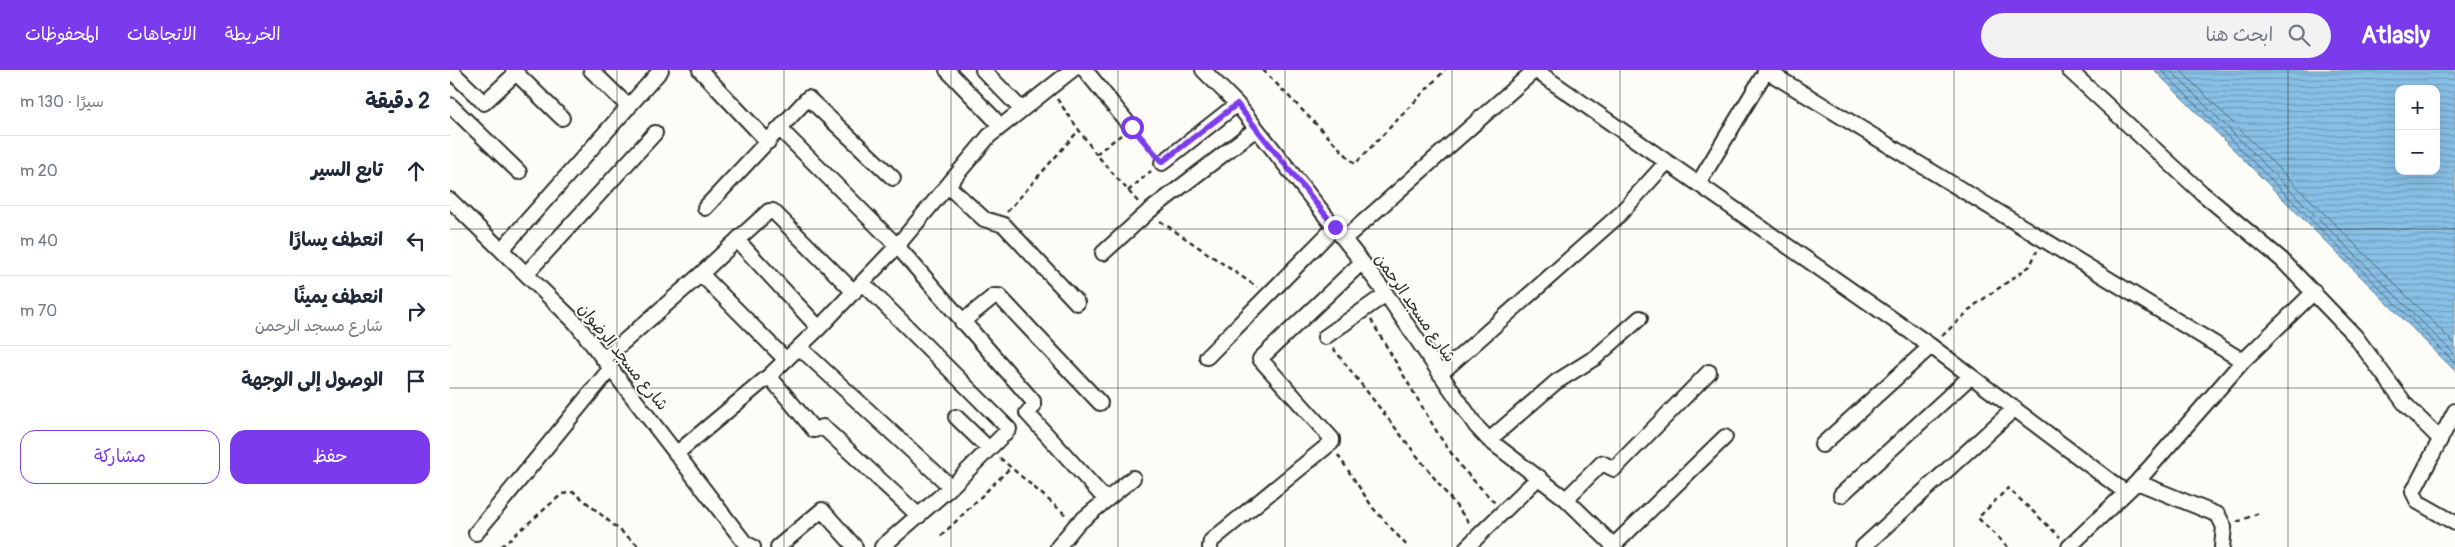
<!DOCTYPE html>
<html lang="ar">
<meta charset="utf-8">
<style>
body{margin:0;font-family:Pangolin,"Playpen Sans Arabic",sans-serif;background:#f2f2f3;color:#1f2937;direction:rtl}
.controls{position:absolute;right:15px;top:15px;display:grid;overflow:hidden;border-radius:10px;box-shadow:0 5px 20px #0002}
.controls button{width:45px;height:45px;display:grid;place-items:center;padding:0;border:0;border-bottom:1px solid #e0e1e3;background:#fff;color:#1f2937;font:25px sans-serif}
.stop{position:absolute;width:15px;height:15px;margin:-11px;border:4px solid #7c3aed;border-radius:50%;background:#fff}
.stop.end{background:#7c3aed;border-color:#fff;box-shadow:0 1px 5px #0008}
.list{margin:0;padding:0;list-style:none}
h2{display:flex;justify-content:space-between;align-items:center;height:65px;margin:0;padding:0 20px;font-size:21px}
h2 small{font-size:16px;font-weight:400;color:#747a83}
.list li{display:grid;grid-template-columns:32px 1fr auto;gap:15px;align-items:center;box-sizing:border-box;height:70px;padding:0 20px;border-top:1px solid #e0e1e3}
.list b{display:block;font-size:19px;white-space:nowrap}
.list p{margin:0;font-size:16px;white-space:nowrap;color:#747a83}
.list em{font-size:16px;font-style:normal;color:#747a83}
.actions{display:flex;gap:10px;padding:15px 20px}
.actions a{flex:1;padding:11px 0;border:1px solid #7c3aed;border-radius:15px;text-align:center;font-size:18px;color:#7c3aed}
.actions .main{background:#7c3aed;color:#fff}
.icon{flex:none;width:28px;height:28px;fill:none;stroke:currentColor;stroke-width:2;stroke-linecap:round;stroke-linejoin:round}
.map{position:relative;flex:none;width:2005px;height:477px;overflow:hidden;direction:ltr}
header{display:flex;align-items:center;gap:30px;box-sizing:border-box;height:70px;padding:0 25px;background:#7c3aed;color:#fff}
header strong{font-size:24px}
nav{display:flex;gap:28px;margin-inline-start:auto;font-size:18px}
.search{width:350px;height:45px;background:#f2f2f3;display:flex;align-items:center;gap:12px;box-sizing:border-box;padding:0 18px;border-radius:28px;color:#747a83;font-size:19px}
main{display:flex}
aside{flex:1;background:#fff}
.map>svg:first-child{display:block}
.water{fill:url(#water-rules);stroke:#63849b;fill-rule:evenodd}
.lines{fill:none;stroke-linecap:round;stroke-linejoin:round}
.shore{stroke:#506776;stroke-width:1}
.street-casing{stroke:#2b2b2b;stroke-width:18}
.path{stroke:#2b2b2b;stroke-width:2.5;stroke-dasharray:5 4;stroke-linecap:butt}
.street{stroke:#fdfcf7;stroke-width:14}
.route{stroke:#7c3aed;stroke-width:6}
.grid{fill:none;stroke:#2b2b2b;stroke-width:1;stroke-opacity:0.55}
.labels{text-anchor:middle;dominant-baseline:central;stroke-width:4;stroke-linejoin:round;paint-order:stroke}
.street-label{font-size:16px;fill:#2b2b2b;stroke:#fdfcf7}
</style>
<header>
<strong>Atlasly</strong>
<div class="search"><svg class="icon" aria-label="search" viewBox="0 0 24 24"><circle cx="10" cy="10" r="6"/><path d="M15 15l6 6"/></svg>ابحث هنا</div>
<nav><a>الخريطة</a><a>الاتجاهات</a><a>المحفوظات</a></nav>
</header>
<main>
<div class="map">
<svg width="2005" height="477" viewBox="0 0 2005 477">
<defs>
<pattern id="water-rules" width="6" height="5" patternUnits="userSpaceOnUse" patternTransform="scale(1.25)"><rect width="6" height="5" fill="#88c0e6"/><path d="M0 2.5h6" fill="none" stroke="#6f9cbb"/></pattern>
</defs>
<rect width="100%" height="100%" fill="#fdfcf7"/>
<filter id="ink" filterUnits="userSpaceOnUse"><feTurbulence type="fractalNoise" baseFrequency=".02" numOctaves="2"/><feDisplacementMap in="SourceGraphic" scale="10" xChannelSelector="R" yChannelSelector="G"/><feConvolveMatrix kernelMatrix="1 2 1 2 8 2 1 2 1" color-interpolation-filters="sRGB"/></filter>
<g filter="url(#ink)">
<path class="water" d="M1704 0H2005V301ZM1949 19H1986V101H1949Z"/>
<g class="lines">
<path class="shore" d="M1711 0 2005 293
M1720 0 2005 285
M1730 0 2005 274"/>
<g class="street-casing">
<path id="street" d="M0 0 34 33 66 3
M63 0 112 48
M141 0 179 37
M250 0 318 72
M497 0 551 56
M533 0 571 39
M635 0 681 57
M753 0 787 34 912 192 936 224 1026 356 1039 370 1116 429 1165 477
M1085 0 1481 276 1675 422
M1315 0 1793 291
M1619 0 1752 123 1832 190 1905 266 1956 335 1990 369
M0 35 69 102
M330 59 447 176 583 331V337L577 343 656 430
M712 93 787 34
M1248 114 1316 1
M499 117 534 149 554 155 627 233
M0 130 125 252 295 473 303 477
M255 138 358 28 443 108
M894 169 1085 0
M287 170 319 141H323L404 222
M52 179 211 0
M653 183 698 142 806 59
M76 204 205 63
M413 213 559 359 501 417
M512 252 544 226H549L650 333
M369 258 447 176 539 66 622 0
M875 267 936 224
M349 277 501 417 432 477
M757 287 885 157
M154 289 251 204
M336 290 251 204 287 170 369 258 319 306 364 360 373 357 469 446
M990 304 1168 146 1216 93
M2005 341 1963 422 1968 432 2005 453
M506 347 539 379
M1039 370 1106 312 1146 287 1190 248
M1372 375 1481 276
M227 383 319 306
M1687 412 1768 445 1774 457 1772 477
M1391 425 1521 306
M1116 429 1152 393 1164 399 1259 302
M26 463 161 298
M328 477 372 440 405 477
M608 477 626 455 683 408
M760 477 761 471 882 372V369L810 289 912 192
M1017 477 1089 407
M1162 477 1275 367
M1413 477 1565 338
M1619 477 1687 412 1793 291 1864 222"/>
</g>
<path class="path" d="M813 0 905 94 995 0
M607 29 646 84 689 133
M690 67 704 84
M646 84 671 65
M678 121 701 101
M557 142 629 60
M710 151 807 217
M921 250 990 367 1011 397 1045 433
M1492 266 1525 235 1580 196 1587 181
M883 278 1021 455
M888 385 923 438 958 477
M550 388 616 445
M1787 452 1809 443
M491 466 561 397
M51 477 112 424 124 422 190 477
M1558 477 1528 448 1558 418 1610 467"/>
<use href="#street" class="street"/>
</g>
</g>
<g class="lines" filter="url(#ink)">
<path class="route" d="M682 57 712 92 787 34 885 157"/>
</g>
<path class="grid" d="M167 0V477M334 0V477M501 0V477M668 0V477M835 0V477M1002 0V477M1170 0V477M1337 0V477M1504 0V477M1671 0V477M1838 0V477M0 159H2005M0 318H2005"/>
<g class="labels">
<g class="street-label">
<text transform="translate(965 238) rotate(55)">شارع مسجد الرحمن</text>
<text transform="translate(173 287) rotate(51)">شارع مسجد الرضوان</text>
</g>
</g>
</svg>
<div class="controls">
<button>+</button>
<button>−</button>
</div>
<div class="stop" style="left:682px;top:57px"></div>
<div class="stop end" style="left:885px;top:157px"></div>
</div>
<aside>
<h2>2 دقيقة<small>سيرًا · 130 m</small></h2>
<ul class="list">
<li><svg class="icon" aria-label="ahead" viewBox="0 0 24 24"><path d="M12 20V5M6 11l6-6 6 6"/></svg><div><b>تابع السير</b></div><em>20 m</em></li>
<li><svg class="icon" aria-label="left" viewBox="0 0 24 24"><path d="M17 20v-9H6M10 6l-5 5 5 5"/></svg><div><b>انعطف يسارًا</b></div><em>40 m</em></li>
<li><svg class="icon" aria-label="right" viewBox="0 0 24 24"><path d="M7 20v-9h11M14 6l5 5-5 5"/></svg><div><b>انعطف يمينًا</b><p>شارع مسجد الرحمن</p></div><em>70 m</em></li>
<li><svg class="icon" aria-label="arrive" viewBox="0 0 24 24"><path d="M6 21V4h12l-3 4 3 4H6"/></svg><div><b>الوصول إلى الوجهة</b></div></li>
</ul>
<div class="actions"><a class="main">حفظ</a><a>مشاركة</a></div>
</aside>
</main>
